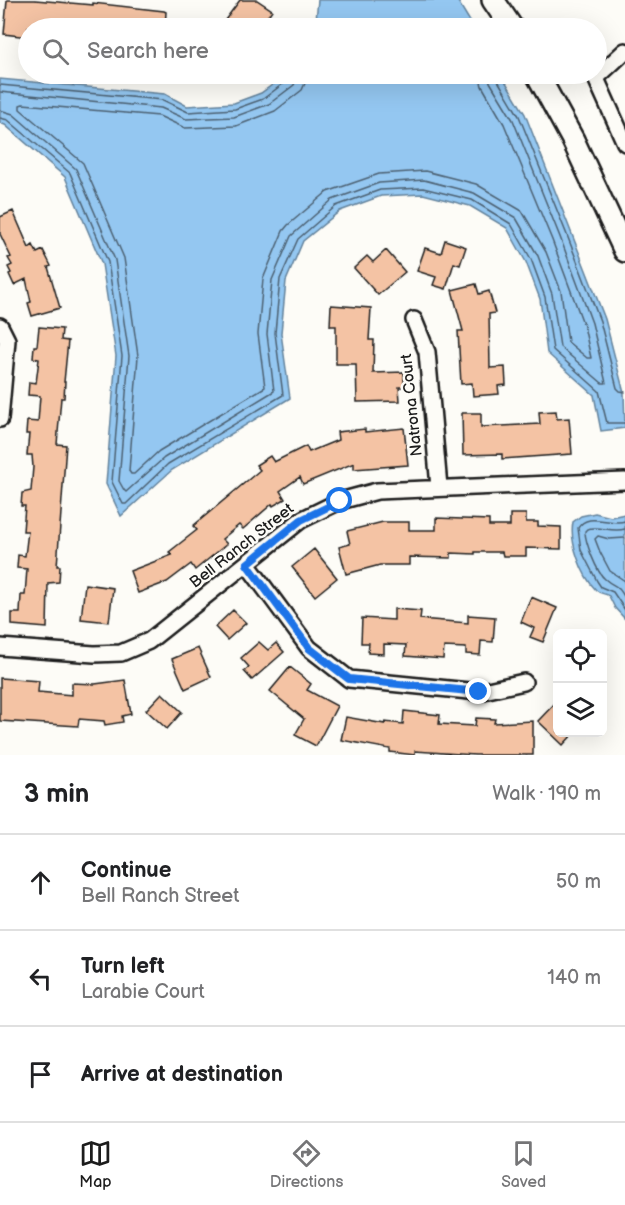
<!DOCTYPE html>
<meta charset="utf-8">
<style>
body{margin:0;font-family:"Balsamiq Sans",sans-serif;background:#f2f2f2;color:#202124}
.controls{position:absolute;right:18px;bottom:18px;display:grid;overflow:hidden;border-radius:9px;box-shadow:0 6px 24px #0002}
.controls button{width:54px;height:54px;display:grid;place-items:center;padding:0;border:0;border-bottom:2px solid #e0e0e0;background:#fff;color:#202124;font:30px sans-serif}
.stop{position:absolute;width:18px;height:18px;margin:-14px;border:4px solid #1a73e8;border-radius:50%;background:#fff}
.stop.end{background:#1a73e8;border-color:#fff;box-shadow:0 2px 6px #0008}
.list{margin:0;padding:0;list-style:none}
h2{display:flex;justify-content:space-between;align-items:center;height:78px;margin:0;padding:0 24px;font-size:26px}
h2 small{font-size:20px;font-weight:400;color:#757577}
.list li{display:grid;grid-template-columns:39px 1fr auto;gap:18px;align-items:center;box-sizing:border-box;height:96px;padding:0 24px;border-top:2px solid #e0e0e0}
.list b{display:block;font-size:22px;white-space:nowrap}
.list p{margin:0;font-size:20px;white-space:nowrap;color:#757577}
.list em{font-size:20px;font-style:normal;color:#757577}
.icon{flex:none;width:33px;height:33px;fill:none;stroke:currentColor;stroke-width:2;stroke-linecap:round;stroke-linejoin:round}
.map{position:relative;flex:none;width:625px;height:755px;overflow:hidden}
.search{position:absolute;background:#fff;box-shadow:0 6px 24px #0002;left:18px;right:18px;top:18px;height:66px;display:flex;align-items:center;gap:15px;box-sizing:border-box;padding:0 21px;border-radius:33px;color:#757577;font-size:22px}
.sheet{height:366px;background:#fff}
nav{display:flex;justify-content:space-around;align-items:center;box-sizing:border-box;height:84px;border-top:2px solid #e0e0e0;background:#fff;font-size:16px;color:#757577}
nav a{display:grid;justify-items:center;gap:3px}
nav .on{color:#1c1c1c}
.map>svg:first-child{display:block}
.water{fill:#94c7f1;stroke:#64839c;stroke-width:1.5}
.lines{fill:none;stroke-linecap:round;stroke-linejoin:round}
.shore{stroke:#4c6071;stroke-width:1.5}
.building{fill:#f4c3a4;stroke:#1c1c1c;stroke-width:1.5}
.street-casing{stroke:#1c1c1c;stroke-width:20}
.secondary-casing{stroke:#1c1c1c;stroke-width:26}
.street{stroke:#fdfcf7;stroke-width:15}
.secondary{stroke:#fdfcf7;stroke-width:21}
.route{stroke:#1a73e8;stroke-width:8}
.labels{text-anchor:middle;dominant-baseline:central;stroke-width:5;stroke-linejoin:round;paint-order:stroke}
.street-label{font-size:16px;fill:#1c1c1c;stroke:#fdfcf7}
</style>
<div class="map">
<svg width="625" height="755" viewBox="0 0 625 755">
<rect width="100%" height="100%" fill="#fdfcf7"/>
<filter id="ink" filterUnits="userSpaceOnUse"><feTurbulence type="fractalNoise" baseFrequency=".0167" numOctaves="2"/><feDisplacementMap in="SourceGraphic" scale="12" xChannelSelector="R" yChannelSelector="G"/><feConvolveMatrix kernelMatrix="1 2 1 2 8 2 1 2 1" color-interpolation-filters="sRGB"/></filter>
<g filter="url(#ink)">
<path class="water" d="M318 0H457L474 28H313L316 20Z
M287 74H501L525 114 605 319 624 393 625 428 601 431 594 395 547 353 540 299 526 262 507 228 470 206 423 194 381 196 340 211 303 241 286 281 281 333 290 398 172 470 121 516 106 484 116 356 102 264 65 177 5 125 0 123V79L165 94 187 106 234 103 261 93Z
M595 513 611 517 625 514V619L615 608 609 596C604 593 600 594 596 590 582 576 569 542 573 522L581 516Z"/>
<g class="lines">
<path class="shore" d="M307 74 306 81 302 90 275 111 236 126 185 128 159 116 23 104 20 105V109L83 163 124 258 138 356 129 471 131 474H134L159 451 265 387 258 334 263 279 283 231 288 225 327 192 379 174 425 171 476 184 522 211 546 252 561 291 568 342 587 358H591L584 326 552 240 504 124 482 86 479 74
M496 74 497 79 519 116 567 235 600 321 617 388 620 391 625 392
M0 85 163 100 188 112 235 109 263 99 288 80 290 74
M0 92 161 108 186 119 234 117 269 104 294 85 298 74
M0 110 13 114 76 169 115 260 129 356 119 481 124 490 126 492 164 458 274 391 267 334 272 280 291 236 332 200 379 183 424 180 474 193 516 218 538 256 552 294 560 347 602 383H606L592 323 560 237 513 120 490 82 488 74
M0 118 8 120 70 173 108 262 122 356 112 482 123 504H126L168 464 283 395 275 333 280 279 298 239 336 206 380 190 423 188 472 200 511 224 531 259 545 297 553 350 599 391 607 423H625
M625 521C609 526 588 511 578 528L581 550 597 581 601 587 613 592 625 610
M625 529C611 533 600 525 587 529L585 531C585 542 597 573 605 579 615 588 617 583 625 598
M625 538 609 539 598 536 595 539 600 552 610 571 625 581"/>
</g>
<path class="building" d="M7 0H35L93 5V3L164 11 166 12 165 28H28V37L4 34Z
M240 0H257L272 10 261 26 258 23 254 28H238L225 20Z
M13 211 29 248 33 245 37 253 43 250 51 266 48 267 60 308 32 316 28 303 31 302 26 279 14 285 9 274 11 273 8 267 12 265 8 258 11 257 0 234V217Z
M445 240 466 247 460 265 454 263 446 289 433 285 436 277 417 271 425 248 441 253Z
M386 250 405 272 378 295 354 268 367 256 373 262Z
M476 284 479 294 489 291 495 313 489 314 490 368 505 367 506 385 498 386 499 394 473 396 472 383 461 384 458 331H463L452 290Z
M331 305 371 308 369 340H374L373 373 404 372V387H399L400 401 357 402 356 364H336V326H330Z
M39 327 62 329 61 340 68 341 64 382H65L64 398H61L57 444 66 445 57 566H60L59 582 48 583 47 628 12 625V613H20L21 595H25L27 569 17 568 18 555 25 556 28 531H23L25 506H21L22 493 31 491 33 467 32 455H27L29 434H26L27 421 38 422 40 396 28 395 29 382 36 383 39 359 33 358 34 346H37Z
M556 411 557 419 569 418 572 454 502 459V454L463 455 462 413H481V427L540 424 539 412Z
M404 428 408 465 354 469V463L303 484 300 477 280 491 285 499 273 506 272 504 243 529 239 525 222 539 227 544 195 570 191 564 167 582 138 593 130 571 172 555 169 552 197 530 193 526 260 470 256 465 270 456 274 462 306 446 309 452 338 440 337 432 365 429V432Z
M510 514H526V522H538V526L561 527V549L526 548V556H503L502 552H475V554L451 553V558L409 557V565H380L346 574 339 547 350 544 347 531 383 522H409V530H436V518L489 520V526H510Z
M314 549 337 578 315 596 292 567Z
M85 584 113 588 109 622 81 619Z
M531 597 557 608 543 642 530 637 534 628 521 622Z
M394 609 421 611 420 619 468 623V615L495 617 493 642 481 641 480 655 466 654V648L444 647 443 659 405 656 406 645 384 644V654L368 653 369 643H361L362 618 394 620Z
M233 610 246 623 227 640 215 627Z
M259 642 268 650 276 643 284 652 252 680 244 671 249 667 241 658Z
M198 648 211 677 185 689 172 659Z
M290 667 311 684 307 690 337 706 316 746 295 735 304 719 270 691Z
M0 678 39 681 38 692 72 695V683L95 684 125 680 131 714 122 716 123 722 105 725 104 721 79 719 78 726 0 721Z
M162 693 182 712 167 729 146 710Z
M558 700V732H575L563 745 538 721Z
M404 711 440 715 439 724 475 726 476 718 495 719 494 723 533 721V755H475L415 751V755L390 752V749L341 740 346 717 385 724V722L403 724Z"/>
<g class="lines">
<g class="street-casing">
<path id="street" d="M594 74 625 143
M596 78 625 51
M414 320 427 352 439 487
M0 326 7 340 0 419
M247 564 309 648 349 679 479 692 524 682
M0 647 94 654 121 653 149 641 301 520 340 501 377 491 625 481"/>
</g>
<g class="secondary-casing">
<path id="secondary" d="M493 0 512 28
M537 74 573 140 625 251"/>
</g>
<use href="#street" class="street"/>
<use href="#secondary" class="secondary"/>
</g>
</g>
<g class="lines" filter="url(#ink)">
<path class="route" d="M340 501 301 520 247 564 309 648 349 679 479 692"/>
</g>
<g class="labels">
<g class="street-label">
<text transform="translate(412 405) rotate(-96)">Natrona Court</text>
<text transform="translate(242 546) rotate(-38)">Bell Ranch Street</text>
</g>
</g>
</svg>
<div class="controls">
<button><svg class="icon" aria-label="locate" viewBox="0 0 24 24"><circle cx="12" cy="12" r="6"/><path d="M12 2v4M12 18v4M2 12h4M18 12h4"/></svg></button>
<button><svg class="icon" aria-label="layers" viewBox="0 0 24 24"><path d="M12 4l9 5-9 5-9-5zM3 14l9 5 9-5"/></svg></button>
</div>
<div class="stop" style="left:340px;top:501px"></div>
<div class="stop end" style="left:479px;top:692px"></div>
<div class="search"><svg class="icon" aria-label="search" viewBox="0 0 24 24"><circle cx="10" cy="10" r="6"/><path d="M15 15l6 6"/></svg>Search here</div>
</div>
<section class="sheet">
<h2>3 min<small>Walk · 190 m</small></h2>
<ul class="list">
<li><svg class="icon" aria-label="ahead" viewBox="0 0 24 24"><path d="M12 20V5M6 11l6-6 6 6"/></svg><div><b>Continue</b><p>Bell Ranch Street</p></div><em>50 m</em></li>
<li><svg class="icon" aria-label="left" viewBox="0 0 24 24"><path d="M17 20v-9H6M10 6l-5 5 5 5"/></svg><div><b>Turn left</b><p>Larabie Court</p></div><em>140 m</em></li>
<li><svg class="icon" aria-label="arrive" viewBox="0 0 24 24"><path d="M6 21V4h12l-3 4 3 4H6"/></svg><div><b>Arrive at destination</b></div></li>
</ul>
</section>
<nav>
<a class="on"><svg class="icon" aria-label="map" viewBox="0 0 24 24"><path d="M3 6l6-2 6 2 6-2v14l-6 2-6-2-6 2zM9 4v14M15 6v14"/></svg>Map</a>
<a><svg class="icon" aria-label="directions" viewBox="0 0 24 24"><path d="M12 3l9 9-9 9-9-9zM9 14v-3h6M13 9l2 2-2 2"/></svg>Directions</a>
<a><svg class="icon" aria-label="saved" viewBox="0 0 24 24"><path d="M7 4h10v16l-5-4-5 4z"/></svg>Saved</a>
</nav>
